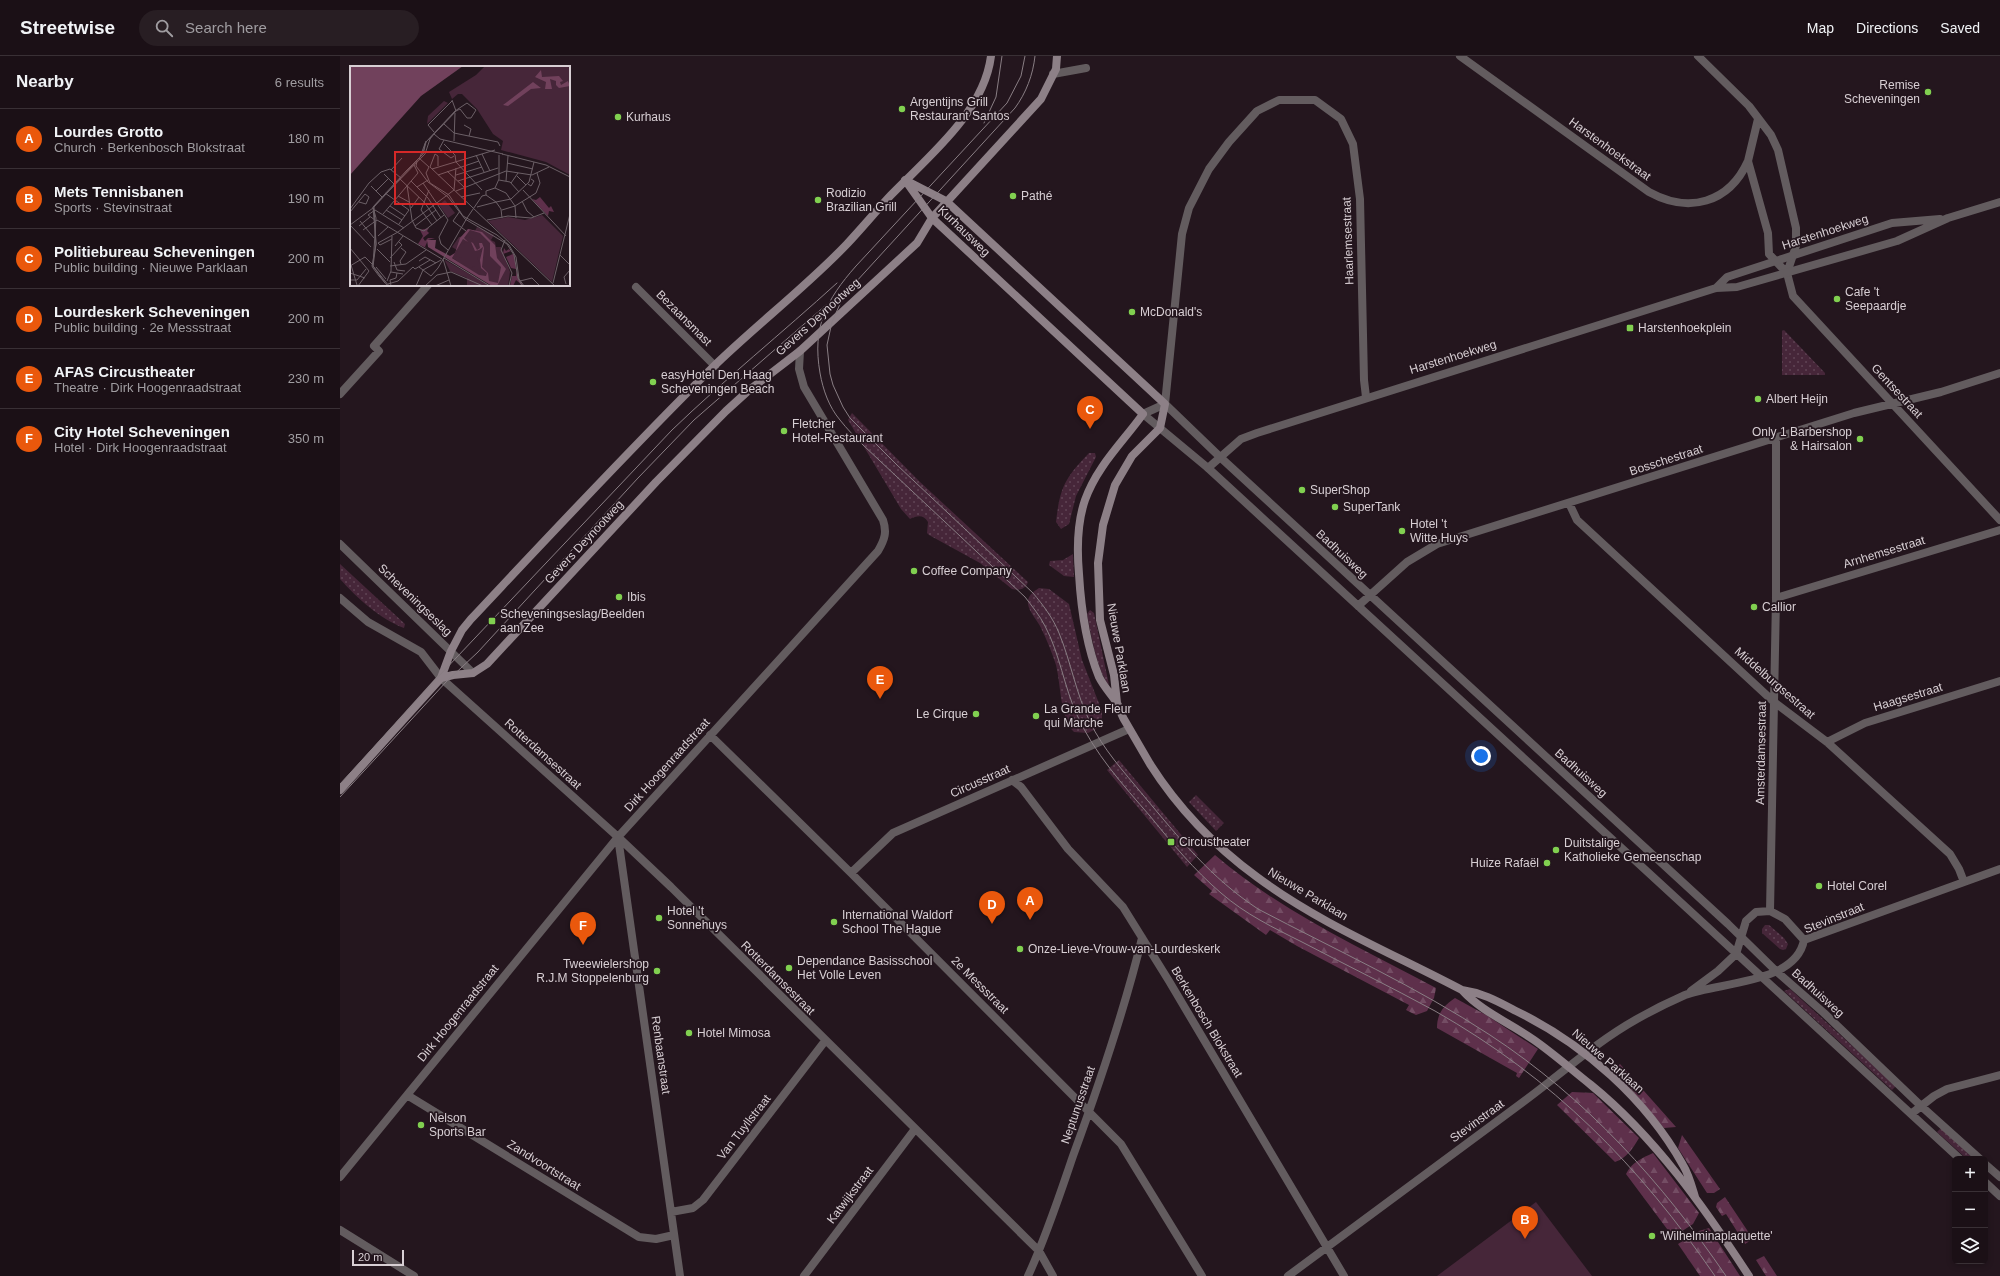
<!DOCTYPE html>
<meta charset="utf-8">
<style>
body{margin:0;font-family:Helvetica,sans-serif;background:#281e23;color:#f1f3f6}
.controls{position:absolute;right:12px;bottom:12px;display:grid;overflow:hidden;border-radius:6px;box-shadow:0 2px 6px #0003}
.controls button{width:36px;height:36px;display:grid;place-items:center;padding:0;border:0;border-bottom:1px solid #393035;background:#1b1016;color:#f1f3f6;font:20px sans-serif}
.scale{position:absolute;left:12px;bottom:10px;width:52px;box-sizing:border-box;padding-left:4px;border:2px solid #d8cfd4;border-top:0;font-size:11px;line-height:14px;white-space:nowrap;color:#d8cfd4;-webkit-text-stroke:3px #24161e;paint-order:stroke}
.you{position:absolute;left:1141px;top:700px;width:14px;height:14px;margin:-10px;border:3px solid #fff;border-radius:50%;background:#1a73e8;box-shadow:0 0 0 6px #1a73e833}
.badge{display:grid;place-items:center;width:26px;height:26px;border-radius:50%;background:#ea580c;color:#fff;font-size:13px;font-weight:700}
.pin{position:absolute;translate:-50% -33px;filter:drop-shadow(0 1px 2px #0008)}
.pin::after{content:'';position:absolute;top:21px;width:14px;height:12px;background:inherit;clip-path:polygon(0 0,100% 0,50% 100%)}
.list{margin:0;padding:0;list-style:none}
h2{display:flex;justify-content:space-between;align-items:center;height:52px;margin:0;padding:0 16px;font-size:17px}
h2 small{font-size:13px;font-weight:400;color:#a09da1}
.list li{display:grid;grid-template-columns:26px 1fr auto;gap:12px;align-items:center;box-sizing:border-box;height:60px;padding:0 16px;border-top:1px solid #393035}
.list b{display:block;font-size:15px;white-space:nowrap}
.list p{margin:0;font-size:13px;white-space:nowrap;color:#a09da1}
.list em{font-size:13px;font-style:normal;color:#a09da1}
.icon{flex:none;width:22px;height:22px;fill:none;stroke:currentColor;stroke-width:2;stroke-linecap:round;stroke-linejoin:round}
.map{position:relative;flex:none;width:1660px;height:1220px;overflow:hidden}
header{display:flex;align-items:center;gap:24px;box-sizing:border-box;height:56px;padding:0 20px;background:#1b1016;border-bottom:1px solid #393035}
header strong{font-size:19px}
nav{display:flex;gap:22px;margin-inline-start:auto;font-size:14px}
.search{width:280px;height:36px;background:#281e23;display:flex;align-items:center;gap:10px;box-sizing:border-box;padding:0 14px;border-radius:22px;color:#a09da1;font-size:15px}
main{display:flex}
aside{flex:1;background:#1b1016}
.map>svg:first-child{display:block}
.grass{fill:url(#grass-dots)}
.forest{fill:url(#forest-firs)}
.pitch{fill:#462639}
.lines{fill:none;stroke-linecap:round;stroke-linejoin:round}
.minor{stroke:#635c5f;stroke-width:8}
.tertiary{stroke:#635c5f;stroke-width:8}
.secondary{stroke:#8d8087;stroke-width:8}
.tram{stroke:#897e84;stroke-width:1}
.poi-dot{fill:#81d050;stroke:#24161e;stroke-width:1.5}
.labels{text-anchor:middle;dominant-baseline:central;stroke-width:3.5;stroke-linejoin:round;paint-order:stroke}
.poi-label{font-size:12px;fill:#d8cfd4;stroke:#24161e;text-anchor:start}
.street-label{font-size:12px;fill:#d8cfd4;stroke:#24161e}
.inset-road{fill:none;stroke:#6c6067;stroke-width:1}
.view{fill:#d62828;fill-opacity:0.15;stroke:#d62828;stroke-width:2}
.inset-edge{fill:none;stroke:#d8cfd4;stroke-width:2}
</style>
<header>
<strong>Streetwise</strong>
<div class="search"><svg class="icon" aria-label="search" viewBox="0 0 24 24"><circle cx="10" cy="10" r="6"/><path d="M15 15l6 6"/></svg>Search here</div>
<nav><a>Map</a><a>Directions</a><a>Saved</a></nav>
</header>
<main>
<aside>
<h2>Nearby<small>6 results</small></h2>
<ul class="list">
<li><span class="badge">A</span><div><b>Lourdes Grotto</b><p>Church · Berkenbosch Blokstraat</p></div><em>180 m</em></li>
<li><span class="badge">B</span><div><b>Mets Tennisbanen</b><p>Sports · Stevinstraat</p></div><em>190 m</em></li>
<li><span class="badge">C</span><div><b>Politiebureau Scheveningen</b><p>Public building · Nieuwe Parklaan</p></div><em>200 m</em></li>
<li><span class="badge">D</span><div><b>Lourdeskerk Scheveningen</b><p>Public building · 2e Messstraat</p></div><em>200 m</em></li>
<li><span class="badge">E</span><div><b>AFAS Circustheater</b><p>Theatre · Dirk Hoogenraadstraat</p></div><em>230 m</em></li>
<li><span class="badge">F</span><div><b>City Hotel Scheveningen</b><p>Hotel · Dirk Hoogenraadstraat</p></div><em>350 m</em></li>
</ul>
</aside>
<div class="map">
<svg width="1660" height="1220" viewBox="0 0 1660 1220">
<defs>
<pattern id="grass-dots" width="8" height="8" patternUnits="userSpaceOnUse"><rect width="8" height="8" fill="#462639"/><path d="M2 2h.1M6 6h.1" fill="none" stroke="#604455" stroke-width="1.8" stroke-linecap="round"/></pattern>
<pattern id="forest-firs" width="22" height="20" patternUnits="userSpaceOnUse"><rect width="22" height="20" fill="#5e304b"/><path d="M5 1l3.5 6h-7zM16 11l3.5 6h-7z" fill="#744d64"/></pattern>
</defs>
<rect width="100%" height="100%" fill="#24161e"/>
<path class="grass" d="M1444 274 1485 317V319H1442V275Z
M512 357 580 426 688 526C686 533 679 535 672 533L640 507 589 479 587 477 588 466C583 458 577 460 570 463L561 453 508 364Z
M749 397H755L756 401 736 440 729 468 721 473 716 466C720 431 725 422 749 397Z
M733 498 734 521 724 520 709 509 710 505 723 504Z
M0 508 65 568 64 572C40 563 17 542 0 523Z
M699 532 709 533 729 548 742 604 762 655V665L756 673 748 677 734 676C720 662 721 629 716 609 712 597 707 584 701 572 698 565 689 556 688 548 687 540 693 536 699 532Z
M750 554 754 557 769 629C758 617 750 575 747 558Z
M779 704 858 799 847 811 767 714Z
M856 739 884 767 876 775 849 746Z
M1425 869H1429L1444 882 1448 888 1446 893 1443 894 1440 893 1422 877V873Z
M1450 933 1556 1030 1552 1034 1444 935Z
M1601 1072 1634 1103H1627L1597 1076Z"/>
<path class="forest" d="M875 799C942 856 1019 891 1096 932L1094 942 1087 955 1076 959 1066 954 1069 949 957 890 930 874 926 879 869 838 872 835 854 819Z
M1115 942 1146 959 1198 993 1179 1022 1176 1020 1177 1017 1097 972C1097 958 1103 950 1115 942Z
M1280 1008 1336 1071 1324 1072 1293 1035 1272 1015Z
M1232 1036 1253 1037 1299 1082C1293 1092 1287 1102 1275 1106L1217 1049Z
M1342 1079 1380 1133 1374 1137H1367L1338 1092Z
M1313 1097 1359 1157 1353 1168 1333 1181 1286 1118C1291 1107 1302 1102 1313 1097Z
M1385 1141 1413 1183 1405 1188 1386 1158 1382 1160 1376 1151 1377 1147Z
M1369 1172 1400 1220H1360L1338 1188 1359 1175Z
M1424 1200 1437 1220H1426L1416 1204Z"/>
<path class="pitch" d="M1196 1146 1252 1220H1097Z"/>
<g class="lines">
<path class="minor" d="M1120 0 1309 136C1349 158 1389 147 1408 105
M1358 0 1409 50 1431 79 1438 94 1456 172V190L1447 217 1453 240 1660 464
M713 18 746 12
M1418 63 1408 105 1428 177 1429 198 1447 217
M296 231 375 310
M0 338 39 295 34 290 88 229
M825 348 842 178 849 152 869 113 889 86 917 55 939 44H975L1001 63 1013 88 1020 143 1024 324 1026 341
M880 401 1388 868 1436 915 1484 957 1581 1050 1640 1103
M868 412 1620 1103
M1229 447 1237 464 1434 646 1487 686 1610 798 1619 813 1624 826
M0 488 133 617
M0 542 28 566 81 596 101 622 278 781 331 831 699 1195 713 1220
M1436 542 1660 474
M1018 550 1067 506 1097 488 1514 357 1601 336 1660 317
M370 679 511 817 781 1088 862 1220
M1487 686 1525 667 1660 625
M672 724 681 731 728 793 783 851 829 925 1004 1220
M278 781 340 1220
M511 817 553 777 789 673
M1430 855 1436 542V381
M1430 855 1445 863 1464 884
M1464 884 1660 813
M1396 898 1406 865 1416 856 1430 855
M1351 935 1378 915 1396 898
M67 1039 299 1181 316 1183 334 1179
M1571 1058 1594 1040 1607 1033 1660 1019
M1645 1108 1660 1121
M0 1121 278 781 538 495C545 483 547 476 543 464L464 331 459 313 460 295
M1645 1126 1660 1140
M331 1156 353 1152 363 1144 485 985
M0 1174 74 1220
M464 1220 575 1073
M688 1220C706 1181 719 1141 733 1100 759 1029 784 956 802 882
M948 1220C1027 1162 1105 1104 1183 1046 1221 1018 1256 986 1297 963 1313 954 1329 946 1345 939 1379 926 1456 928 1464 884"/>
<path class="tertiary" d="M1376 232 1387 221 1552 167 1600 163
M880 401 825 348 803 358 868 412 901 383 917 377 1376 232 1397 231 1557 185 1608 162 1660 146"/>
<path class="secondary" d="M565 124 592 162 803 358C783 386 757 410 745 444 737 467 737 495 739 518 741 552 746 589 759 621 764 631 771 638 777 647 780 652 781 659 785 665 793 679 802 694 810 708 838 752 876 791 917 821 980 868 1054 898 1122 934 1143 937 1157 945 1176 955 1244 988 1306 1043 1343 1109 1349 1119 1352 1131 1355 1141
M567 125 606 145 825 348 820 372 792 400 775 429 763 469 758 507 760 564 774 619 777 647
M101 622 113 619 133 617 147 608 316 426 386 355 408 335 460 295 577 187 592 162 701 43 716 13 717 0
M0 734 101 622 111 595 122 574 131 563C211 478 290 393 373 311 416 269 465 232 507 188 522 172 536 155 551 139 589 100 644 56 651 0
M1122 934C1142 956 1170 967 1194 984 1214 998 1232 1014 1251 1029 1315 1081 1364 1151 1409 1220"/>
<path class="tram" d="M685 0 681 20 667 47 516 210C486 244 472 271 480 317 483 334 489 351 500 364 507 373 515 381 523 389L685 541C692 550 700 560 705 570 720 598 724 631 737 659 754 697 783 729 810 760 832 787 854 814 881 837 905 858 934 872 962 886 1006 909 1051 931 1095 955 1213 1022 1299 1109 1375 1220
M695 0C693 19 686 37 675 52L504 239 492 266 487 289 490 318 493 329 503 351 510 362 557 409 693 537C703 549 713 562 719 577 731 606 736 638 750 666 763 693 784 716 803 739 839 782 871 822 918 853 996 894 1077 931 1150 979 1246 1042 1322 1126 1386 1220
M644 67 656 41 662 0
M0 728 99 620 332 374C385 323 442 277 497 227
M0 741 106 626 138 596 298 422 354 364 486 249"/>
</g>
<g class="poi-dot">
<circle cx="1588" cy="36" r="4"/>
<circle cx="562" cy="53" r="4"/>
<circle cx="278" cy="61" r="4"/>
<circle cx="673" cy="140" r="4"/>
<circle cx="478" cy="144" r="4"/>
<circle cx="1497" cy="243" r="4"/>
<circle cx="792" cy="256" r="4"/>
<rect x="1286" y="268" width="8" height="8" rx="2"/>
<circle cx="313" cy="326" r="4"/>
<circle cx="1418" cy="343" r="4"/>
<circle cx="444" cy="375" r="4"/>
<circle cx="1520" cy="383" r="4"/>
<circle cx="962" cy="434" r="4"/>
<circle cx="995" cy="451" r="4"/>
<circle cx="1062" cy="475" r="4"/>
<circle cx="574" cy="515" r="4"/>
<circle cx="279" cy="541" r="4"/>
<circle cx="1414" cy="551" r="4"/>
<rect x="148" y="561" width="8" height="8" rx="2"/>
<circle cx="636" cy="658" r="4"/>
<circle cx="696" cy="660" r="4"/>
<rect x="827" y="782" width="8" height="8" rx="2"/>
<circle cx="1216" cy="794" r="4"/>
<circle cx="1207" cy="807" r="4"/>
<circle cx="1479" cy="830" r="4"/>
<circle cx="319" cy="862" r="4"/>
<circle cx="494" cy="866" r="4"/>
<circle cx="680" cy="893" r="4"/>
<circle cx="449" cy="912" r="4"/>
<circle cx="317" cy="915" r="4"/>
<circle cx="349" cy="977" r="4"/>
<circle cx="81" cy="1069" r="4"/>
<circle cx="1312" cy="1180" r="4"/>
</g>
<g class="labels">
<g class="poi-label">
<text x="1580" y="29" text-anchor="end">Remise<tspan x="1580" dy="14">Scheveningen</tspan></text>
<text x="570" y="46">Argentijns Grill<tspan x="570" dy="14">Restaurant Santos</tspan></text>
<text x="286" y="61">Kurhaus</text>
<text x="486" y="137">Rodizio<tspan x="486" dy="14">Brazilian Grill</tspan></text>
<text x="681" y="140">Pathé</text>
<text x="1505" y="236">Cafe 't<tspan x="1505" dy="14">Seepaardje</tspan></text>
<text x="800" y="256">McDonald's</text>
<text x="1298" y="272">Harstenhoekplein</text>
<text x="321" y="319">easyHotel Den Haag<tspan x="321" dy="14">Scheveningen Beach</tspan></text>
<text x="1426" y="343">Albert Heijn</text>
<text x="452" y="368">Fletcher<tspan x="452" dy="14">Hotel-Restaurant</tspan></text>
<text x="1512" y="376" text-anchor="end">Only 1 Barbershop<tspan x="1512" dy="14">&amp; Hairsalon</tspan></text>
<text x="970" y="434">SuperShop</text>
<text x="1003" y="451">SuperTank</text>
<text x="1070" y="468">Hotel 't<tspan x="1070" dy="14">Witte Huys</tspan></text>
<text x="582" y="515">Coffee Company</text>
<text x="287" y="541">Ibis</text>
<text x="1422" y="551">Callior</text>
<text x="160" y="558">Scheveningseslag/Beelden<tspan x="160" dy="14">aan Zee</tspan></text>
<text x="704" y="653">La Grande Fleur<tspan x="704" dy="14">qui Marche</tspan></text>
<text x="628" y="658" text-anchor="end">Le Cirque</text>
<text x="839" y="786">Circustheater</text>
<text x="1224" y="787">Duitstalige<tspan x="1224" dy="14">Katholieke Gemeenschap</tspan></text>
<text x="1199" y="807" text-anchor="end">Huize Rafaël</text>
<text x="1487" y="830">Hotel Corel</text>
<text x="327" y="855">Hotel 't<tspan x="327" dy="14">Sonnehuys</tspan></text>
<text x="502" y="859">International Waldorf<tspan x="502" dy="14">School The Hague</tspan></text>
<text x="688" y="893">Onze-Lieve-Vrouw-van-Lourdeskerk</text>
<text x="457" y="905">Dependance Basisschool<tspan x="457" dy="14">Het Volle Leven</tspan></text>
<text x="309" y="908" text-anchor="end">Tweewielershop<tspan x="309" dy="14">R.J.M Stoppelenburg</tspan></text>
<text x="357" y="977">Hotel Mimosa</text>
<text x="89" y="1062">Nelson<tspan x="89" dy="14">Sports Bar</tspan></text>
<text x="1320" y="1180">'Wilhelminaplaquette'</text>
</g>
<g class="street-label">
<text transform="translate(1270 93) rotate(36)">Harstenhoekstraat</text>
<text transform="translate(624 175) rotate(44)">Kurhausweg</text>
<text transform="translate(1485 176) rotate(-18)">Harstenhoekweg</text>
<text transform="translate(1008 185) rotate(-92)">Haarlemsestraat</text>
<text transform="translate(478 261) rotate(-42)">Gevers Deynootweg</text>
<text transform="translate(344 262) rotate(45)">Bezaansmast</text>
<text transform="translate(1113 301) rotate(-17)">Harstenhoekweg</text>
<text transform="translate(1557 335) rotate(47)">Gentsestraat</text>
<text transform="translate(1326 404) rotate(-18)">Bosschestraat</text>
<text transform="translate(244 486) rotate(-47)">Gevers Deynootweg</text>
<text transform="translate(1544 496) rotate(-17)">Arnhemsestraat</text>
<text transform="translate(1002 498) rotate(43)">Badhuisweg</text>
<text transform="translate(75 544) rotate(44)">Scheveningseslag</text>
<text transform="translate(779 592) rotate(80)">Nieuwe Parklaan</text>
<text transform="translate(1435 627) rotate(41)">Middelburgsestraat</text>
<text transform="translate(1568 641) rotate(-17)">Haagsestraat</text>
<text transform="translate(1421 697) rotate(-89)">Amsterdamsestraat</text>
<text transform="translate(203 698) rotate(42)">Rotterdamsestraat</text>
<text transform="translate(327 709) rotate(-48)">Dirk Hoogenraadstraat</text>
<text transform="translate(1241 717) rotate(42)">Badhuisweg</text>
<text transform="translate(640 725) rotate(-24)">Circusstraat</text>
<text transform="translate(968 838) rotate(31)">Nieuwe Parklaan</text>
<text transform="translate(1494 862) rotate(-22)">Stevinstraat</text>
<text transform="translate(438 922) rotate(45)">Rotterdamsestraat</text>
<text transform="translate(640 929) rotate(45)">2e Messstraat</text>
<text transform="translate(1478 937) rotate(42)">Badhuisweg</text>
<text transform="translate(118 957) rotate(-51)">Dirk Hoogenraadstraat</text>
<text transform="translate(867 966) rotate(59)">Berkenbosch Blokstraat</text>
<text transform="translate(321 999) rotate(82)">Renbaanstraat</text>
<text transform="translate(1268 1005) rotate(41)">Nieuwe Parklaan</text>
<text transform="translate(738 1049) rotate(-71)">Neptunusstraat</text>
<text transform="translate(1137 1065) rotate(-36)">Stevinstraat</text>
<text transform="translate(404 1071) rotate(-52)">Van Tuyllstraat</text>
<text transform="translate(204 1109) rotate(32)">Zandvoortstraat</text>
<text transform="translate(510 1139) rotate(-53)">Katwijkstraat</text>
</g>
</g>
<g transform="translate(10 10)">
<rect width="220" height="220" fill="#24161e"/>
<path d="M94 35 98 37 77 58 78 50Z" fill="#462639"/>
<path d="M190 131 199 142 201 140 204 146 199 145 198 150 182 133 186 134ZM89 159 73 172 75 175 78 172H85L78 174 75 181 78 183 68 178 73 170 70 164 79 162 77 165 79 167ZM154 182 156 185 159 183 164 189 167 209 173 220 166 214 163 220H160L162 210H166V203L161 202 156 191 163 188 161 185 153 188Z" fill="#5e304b"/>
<path d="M135 0H220V109L196 96 151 84 153 75 143 68 127 43 112 28H108L102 33 99 26 126 9ZM192 149 213 170 202 216 138 155 158 151 175 154ZM127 161 144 169 141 174 145 176 146 181H151L160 206 158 220H144L101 191 107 184 102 181 109 171 114 170 118 163 125 165ZM95 195V194L140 220H117V212L100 205Z" fill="#462639"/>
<path d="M117 170 123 173 121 178 124 183 132 186 130 191 127 192 136 210H130L131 205 125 203V200L120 202 106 192V190L112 192 106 188 111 178 118 176 115 174Z" fill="#462639"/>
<path d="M95 134 105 147 98 152 89 139Z" fill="#462639"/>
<path d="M0 0H113L71 30 0 109ZM191 4 192 11 209 10 213 15 210 16 211 19 218 15 220 20 209 22 206 19V15L200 13 202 23H195L196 16 185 11ZM183 16 191 22 181 23 158 40 153 39ZM118 163 132 166 145 179 147 192 156 203 147 220H142L78 181 77 174H86L85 182 100 190 105 187 110 172ZM120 164 130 167 140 177V190L151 201 148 217 139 215 138 207 132 201 134 182 132 177H129L130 182 127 184 123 177 121 176 125 185 129 184 133 181 130 194 131 202 137 207 136 210 129 209 102 192 113 173 118 176 114 172Z" fill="#71415c" fill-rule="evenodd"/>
<path class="inset-road" d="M94 58 104 67 148 76 150 80M114 59 121 63 119 70M84 66 78 59 102 35M84 68 106 45 102 34M94 74 89 83 101 92 104 90M104 75 105 47M94 78 105 89M132 88 140 105M152 88 196 99 220 111M105 89 106 96 132 124M126 89 134 106M70 91 76 75M69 92 79 101 76 107 80 117 99 129 113 150 147 169 159 179 166 191 169 213 174 220M67 95 66 100 78 116 98 131 115 153 157 178 164 189 168 212 172 220M157 97 183 103M80 101 205 220M80 101 85 88 88 90V100M82 103 145 84M41 104 52 92M97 105 114 121M34 108 44 118M88 109 129 95M106 109 132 101M167 110 176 119M49 112 75 137 87 155M149 114 160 116 169 126M61 115 78 132 91 152M108 115 148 102M156 115 158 90M73 117 98 154 89 171 91 178 98 184M161 117 168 107M178 118 181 120 184 115 181 113M57 119 62 154 66 162 74 165 94 149M21 120 32 131M67 121 78 114M145 122 149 113V89M79 124 71 144 82 159M173 124 216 170M26 125 38 113M106 125 156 105 182 109 199 101M136 125 145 122 156 127 165 140 166 152M35 127 59 144M136 129 146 136 161 133 179 116 184 96M48 130 59 136M111 131 130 127M172 135 177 145 184 151M40 140 55 150M127 141 146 136 151 143 152 152M61 142 69 131M0 143 19 117 31 106 40 103 51 112M36 144 52 154M152 144 165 140 186 127 190 117 187 107M0 146 15 128 19 131 16 138 9 136M33 148 68 107 64 99M25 154 18 149 25 144 54 162M137 154 158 150 181 152 194 147M10 155 24 172M103 155 116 165M103 155 110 145M49 158 59 144M9 160 20 151M65 160 86 144M13 164 27 154 92 193M28 170 38 161M155 174 151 184 162 207 159 220M28 177 48 166 104 124 106 102M28 177 30 179 42 173M46 179 45 180 53 170M21 181 0 159 23 142M0 182 19 205M51 182 56 186 50 195 51 198M27 183 40 196M210 189 220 199M40 192 52 179 49 176M94 192 140 220M93 193 101 220M69 195 75 191 86 197M44 196 47 204 55 205M1 199 7 219M0 200 15 191 23 199M40 200 56 198 76 184M26 201 36 213M69 201 81 210M41 206 53 208M0 207 15 212M81 210 88 202 117 152 132 130 136 129V125M0 214H7L16 203M37 215 41 205 42 170M170 215 182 212 190 220M35 217 23 200 26 152 23 141 75 88 80 73 84 68 90 73 153 88M203 217 220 148M38 218 48 215 63 201 65 203 80 194M216 218 214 211 220 204M8 220 19 205M38 220 29 210 23 202 22 200 26 178 23 141 57 104 73 88 75 78 76 76 105 45 117 37 126 44 121 52H117L110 43 106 45 76 76 73 88 24 141 26 178 23 200 39 220M41 220 40 214 46 212 47 207M66 220 73 204 91 194M75 220 87 209 101 206 133 220M85 220 99 214"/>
<path class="view" d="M45 86H115V138H45Z"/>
<rect width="220" height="220" class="inset-edge"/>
</g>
</svg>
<div class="controls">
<button>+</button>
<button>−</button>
<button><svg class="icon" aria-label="layers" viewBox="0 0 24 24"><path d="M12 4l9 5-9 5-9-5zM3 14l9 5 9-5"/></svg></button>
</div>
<div class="scale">20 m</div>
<div class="you"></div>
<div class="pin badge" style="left:690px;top:864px">A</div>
<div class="pin badge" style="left:1185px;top:1183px">B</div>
<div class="pin badge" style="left:750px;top:373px">C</div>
<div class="pin badge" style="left:652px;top:868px">D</div>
<div class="pin badge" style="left:540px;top:643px">E</div>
<div class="pin badge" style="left:243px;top:889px">F</div>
</div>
</main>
